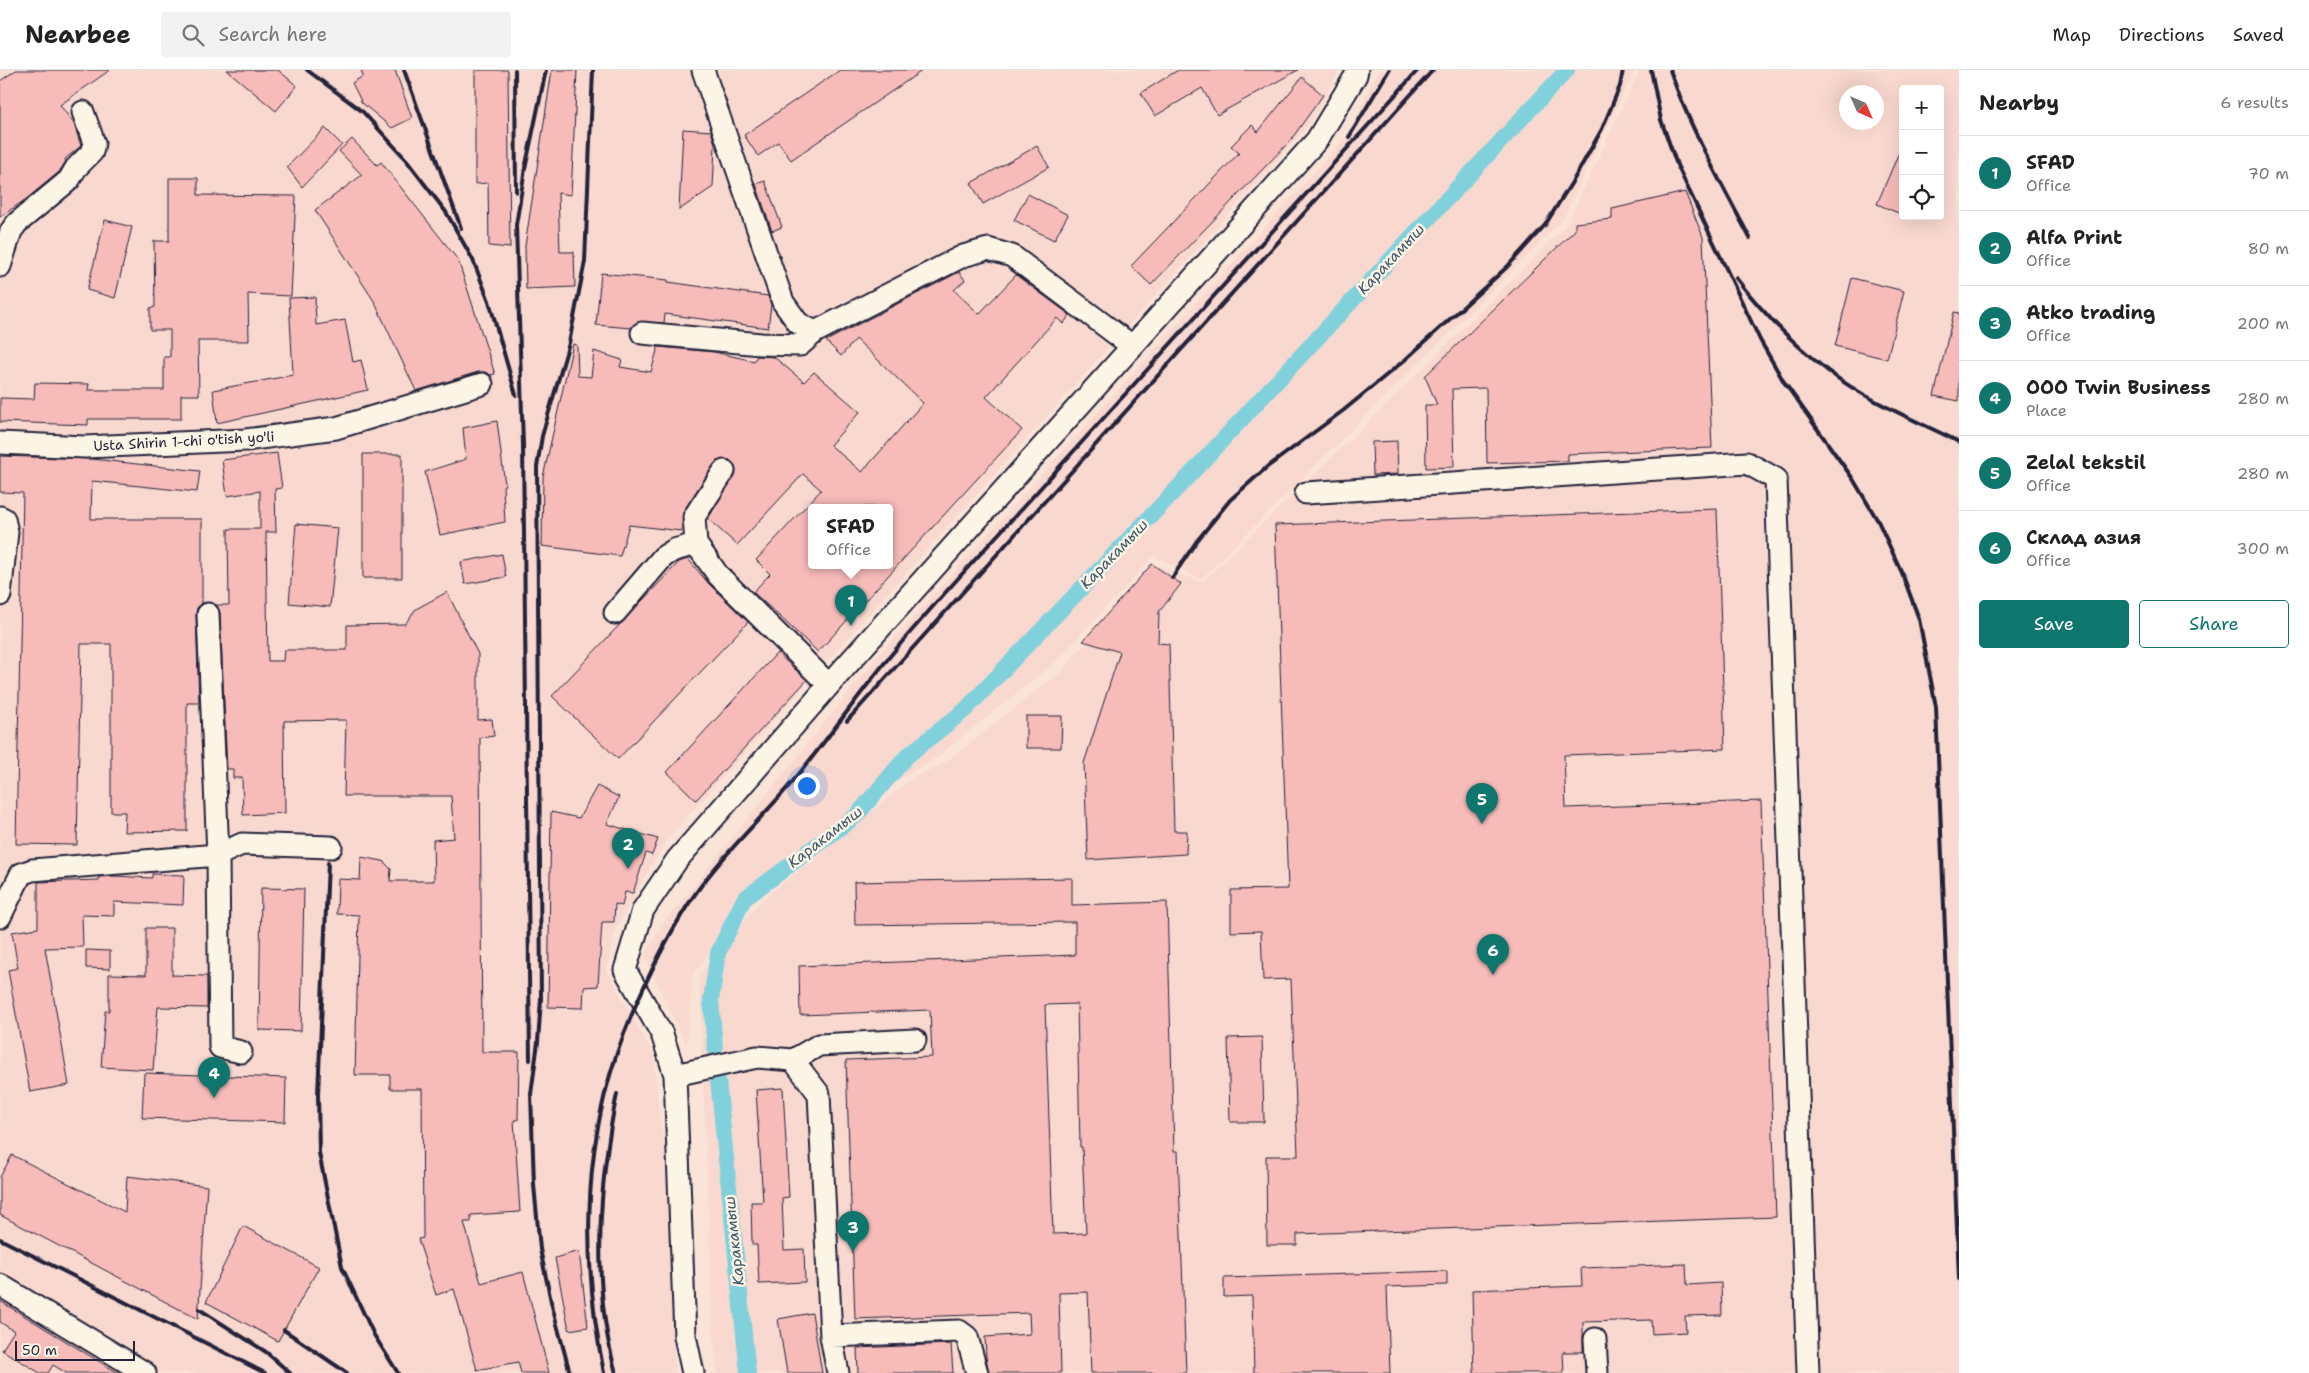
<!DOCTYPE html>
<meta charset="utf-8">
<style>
body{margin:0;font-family:"Shantell Sans",sans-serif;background:#f2f2f2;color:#222}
.controls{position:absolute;right:15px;top:15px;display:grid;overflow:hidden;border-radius:5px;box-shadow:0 5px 20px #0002}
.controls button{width:45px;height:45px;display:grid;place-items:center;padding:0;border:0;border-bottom:1px solid #e0e0e0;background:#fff;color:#222;font:25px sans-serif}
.compass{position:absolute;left:1839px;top:15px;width:45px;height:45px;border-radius:50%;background:#fff;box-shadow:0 5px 20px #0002;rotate:135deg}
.scale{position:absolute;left:15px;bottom:12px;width:120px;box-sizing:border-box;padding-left:5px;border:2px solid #22223b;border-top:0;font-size:14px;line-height:18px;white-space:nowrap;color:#22223b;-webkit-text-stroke:4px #fcf5e5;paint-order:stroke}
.you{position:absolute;left:806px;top:715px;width:18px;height:18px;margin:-12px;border:4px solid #fff;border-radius:50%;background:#1a73e8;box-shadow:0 0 0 8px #1a73e833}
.badge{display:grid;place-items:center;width:32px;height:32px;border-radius:50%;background:#0f766e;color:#fff;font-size:16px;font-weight:700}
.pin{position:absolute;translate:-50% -41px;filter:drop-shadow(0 1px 2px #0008)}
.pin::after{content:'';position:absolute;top:26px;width:18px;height:15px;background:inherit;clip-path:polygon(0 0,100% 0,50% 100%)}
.popup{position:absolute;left:808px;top:434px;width:85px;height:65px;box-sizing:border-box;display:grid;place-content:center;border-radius:5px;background:#fff;filter:drop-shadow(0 1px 4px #0005);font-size:16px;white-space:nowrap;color:#767676}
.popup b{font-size:19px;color:#222}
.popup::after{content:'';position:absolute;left:50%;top:100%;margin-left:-10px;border:10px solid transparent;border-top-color:#fff}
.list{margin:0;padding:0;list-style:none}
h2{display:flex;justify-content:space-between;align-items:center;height:65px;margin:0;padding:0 20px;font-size:21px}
h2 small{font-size:16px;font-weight:400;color:#767676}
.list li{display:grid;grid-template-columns:32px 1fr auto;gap:15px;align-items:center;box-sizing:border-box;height:75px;padding:0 20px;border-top:1px solid #e0e0e0}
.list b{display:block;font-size:19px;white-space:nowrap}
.list p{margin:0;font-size:16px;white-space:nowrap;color:#767676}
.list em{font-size:16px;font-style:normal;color:#767676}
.actions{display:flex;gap:10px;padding:15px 20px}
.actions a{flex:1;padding:11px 0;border:1px solid #0f766e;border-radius:5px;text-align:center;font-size:18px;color:#0f766e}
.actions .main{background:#0f766e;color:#fff}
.icon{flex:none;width:28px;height:28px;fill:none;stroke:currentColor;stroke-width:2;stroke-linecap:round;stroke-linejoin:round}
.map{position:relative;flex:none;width:1959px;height:1303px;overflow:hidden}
header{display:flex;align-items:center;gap:30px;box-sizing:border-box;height:70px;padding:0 25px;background:#fff;border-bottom:1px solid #e0e0e0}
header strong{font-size:24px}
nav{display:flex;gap:28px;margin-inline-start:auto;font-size:18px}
.search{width:350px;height:45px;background:#f2f2f2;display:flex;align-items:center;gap:12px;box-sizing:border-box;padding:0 18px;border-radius:5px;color:#767676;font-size:19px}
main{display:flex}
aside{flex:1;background:#fff}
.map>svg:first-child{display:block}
.built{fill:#f9d8cf;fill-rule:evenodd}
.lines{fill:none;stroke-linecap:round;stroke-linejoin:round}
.canal{stroke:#81d1dd;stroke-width:16}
.building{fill:#f7bbb9;stroke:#22223b;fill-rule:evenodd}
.minor-casing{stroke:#22223b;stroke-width:25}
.minor{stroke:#fcf5e5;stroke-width:21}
.rail{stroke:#22223b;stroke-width:4}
.labels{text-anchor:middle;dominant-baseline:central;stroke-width:5;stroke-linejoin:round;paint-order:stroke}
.street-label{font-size:14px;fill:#22223b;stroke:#fcf5e5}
.water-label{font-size:15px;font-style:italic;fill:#3e576c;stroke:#fcf5e5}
</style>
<header>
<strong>Nearbee</strong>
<div class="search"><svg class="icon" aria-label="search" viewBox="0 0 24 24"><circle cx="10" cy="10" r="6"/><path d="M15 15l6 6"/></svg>Search here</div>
<nav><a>Map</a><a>Directions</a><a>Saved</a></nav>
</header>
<main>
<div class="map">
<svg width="1959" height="1303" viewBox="0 0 1959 1303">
<rect width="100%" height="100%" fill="#fae4d8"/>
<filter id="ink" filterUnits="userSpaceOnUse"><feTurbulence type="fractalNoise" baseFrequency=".02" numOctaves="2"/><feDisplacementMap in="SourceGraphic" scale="10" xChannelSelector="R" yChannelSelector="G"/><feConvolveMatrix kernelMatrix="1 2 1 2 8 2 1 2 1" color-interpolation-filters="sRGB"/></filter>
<g filter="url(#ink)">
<path class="built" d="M0 0H1339L1331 17 1307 57 667 769 615 860 607 901 654 985 658 1035 665 1082 675 1303H0ZM812 437H890V495H812Z
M1378 0H1635L1562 151 1201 509 1154 486 1054 593 936 688 903 707 750 831 693 904 687 977 645 886 662 855 879 585 1349 64Z
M1640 0H1959V1303H717L713 1262 699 905 761 831 914 707 939 697 1062 601 1152 494 1202 512 1386 335 1566 156ZM1903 19H1940V146H1903ZM1846 22H1876V52H1846Z"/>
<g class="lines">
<path class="canal" d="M715 978 711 930 718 883 744 829 856 746 907 686 965 640 1188 407 1567 0
M718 1010 748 1303"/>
</g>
<path class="building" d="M16 0H110L60 35 74 54 81 76 65 89 66 91 59 102 25 130 0 147V11Z
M227 0H278L297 16 276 41Z
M361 0H395L412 48 392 58 362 33 352 13 363 6Z
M475 0H508L510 178 489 176 488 113 475 114Z
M552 0H577L571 125 558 123 560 182H574L575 217 526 219 525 176Z
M840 0H923L791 90 778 72 758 86 744 65Z
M1178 0H1298L1217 45 1202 18 1155 46 1141 23Z
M1302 7 1323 25 1290 71 1151 215 1131 196 1239 83 1231 76 1252 55 1258 62Z
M325 58 342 75 302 117 287 97Z
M683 59 711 61 715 74 714 98 713 117 679 140Z
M352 69 377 95 381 92 458 190 495 304 491 305 485 302H478L416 321 374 231 315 140 362 105 339 81Z
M1903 73V145L1877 134Z
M1037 76 1049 97 983 134 971 113Z
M169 108H198V125L296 126 291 226 248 224 249 271H198L199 325H181V349H88V355L0 352V328L34 329 35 313 89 314 88 320H164V287H170V260H150V238L155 237 154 171H169Z
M765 111 782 157 772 161 756 114Z
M1685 122 1703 167 1712 378 1568 384V391L1487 393 1486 318 1452 319 1454 397 1426 398 1425 335H1437L1425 306 1575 160V153L1612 149V139Z
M1028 124 1068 145 1054 170 1014 150Z
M105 150 132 157 115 228 87 220Z
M959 202 965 210 954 220 979 244 1016 205 1070 245 1063 254 1057 248 986 327 1022 360 818 582 753 522 770 504 756 490 821 420 803 404 737 475 708 449 736 402 735 395 730 390 724 389 714 394 684 440 681 461 629 455 620 486 542 476 543 407 573 274 577 275 578 306 591 307 594 281 622 290 620 297 651 302 658 277 714 282 754 291 757 286 774 287 804 312 814 302 860 342 830 375 862 402 923 333 856 269 841 286 826 271ZM812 437H890V495H812Z
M601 203 668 210V212L768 226 771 235 768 258 665 244 664 253 637 252 631 258 596 255Z
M1852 208 1904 221 1887 289 1835 276Z
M315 227 316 255 345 250 353 292 361 290 368 320 217 353 213 320 293 305 289 228Z
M1954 242 1959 243V331L1934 326Z
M497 351 505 415 503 416 505 452 440 465 425 402 466 389 463 358Z
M1397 371 1398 404 1373 405 1372 372Z
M277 383 282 418 275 419 276 462H266L268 591H283L284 580H347V555L405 554 416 539 447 522 478 584V650L492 649 494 666 480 668 482 982H519L518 1050H514L520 1142 471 1145V1152H464L481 1213 523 1202 549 1303H521L518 1292 477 1300 454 1219 436 1225 418 1169 423 1168 422 1019H390V1005H355L359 845 337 844 338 809 360 810 361 787 383 791 391 799 390 811H434L433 770 454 768 451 726H344L346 650 284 651 285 743 243 745 242 708H233V699H227L220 543 216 535H229L228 459H260V421L227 426 222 390Z
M363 384H402V508H363Z
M0 386 92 389 200 401 197 422 92 411 91 449H202V533L197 538 196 545 199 633H187V761L124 762 125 742H111V574H81L77 775 16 774 23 423 0 422Z
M1717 439 1725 679 1564 685 1566 738 1761 731 1776 1147 1297 1164V1175H1267L1266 1086H1298L1291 909 1263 910 1261 861 1231 862V820L1288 819 1275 455Z
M296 454 338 458 330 537 289 533Z
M502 484 506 507 465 514 461 492Z
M688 489 709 514 748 552 618 689 552 626 679 492Z
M1152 494 1181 514 1159 542 1158 573 1169 574 1174 761H1187L1186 784 1088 790 1084 693 1120 582 1083 571Z
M777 583 807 610 696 730 667 702Z
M1026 646H1062L1061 678H1026Z
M597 716 619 727 607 754 658 769 652 785 646 783 633 823 625 822 622 836 615 834 614 852H602L598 916 584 917 583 938 548 937 551 742 579 748Z
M152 804 184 805 183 835 114 832V846L82 845 83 877 45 878 69 1015 30 1022 8 900 18 898 12 862 38 858V812L99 810V807L114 806 152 808Z
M1072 808V835L1167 832 1174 1081H1178L1186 1303H1091L1088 1222 1059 1223 1061 1303H989L986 1287 985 1267 1030 1264 1029 1243 855 1249 846 990 932 987 930 940 800 945 799 896 1075 885V852L855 855 854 812ZM1077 934 1080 1077H1082L1086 1163 1053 1164 1045 935Z
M261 818 304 819 301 961 259 960Z
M146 858H172V905L207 906V938L158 937 153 1000 101 997 105 941H109V904L146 905Z
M86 880 110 881V899L86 898Z
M1262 967 1264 1052H1230L1228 968Z
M144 1003 286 1008 285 1052 142 1048Z
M783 1018 789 1127 782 1128 784 1180 804 1179 805 1212 759 1214 757 1175H752L751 1132H763L756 1020Z
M12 1085 125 1142 127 1106 207 1116 198 1249 0 1145V1107Z
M243 1156 319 1197 278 1271 206 1232Z
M579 1181 588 1257 569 1260 555 1188Z
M1686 1194 1687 1215 1721 1213 1722 1245 1685 1246 1686 1262 1652 1264 1651 1250 1583 1252V1282H1563L1564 1303H1474L1472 1220 1582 1216 1581 1198Z
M1447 1201V1215L1387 1217 1390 1303H1254L1252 1226 1224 1227V1208Z
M0 1231 118 1303H66L53 1295 48 1303H40L2 1280 14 1261 0 1252Z
M812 1243 822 1303H787L778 1249Z
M951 1274 953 1303H858L857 1278Z"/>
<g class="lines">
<g class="minor-casing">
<path id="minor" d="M703 0 783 232 798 253 815 262 963 186 988 179 1012 186 1132 276
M0 196 11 161 17 153 69 110 76 98 92 82 94 73 83 42
M642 263 761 274 800 275 815 262
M0 373 85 377 246 370 336 358 482 314
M724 401 694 447 696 474 718 505 829 615
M1306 423 1747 393 1776 409 1808 1303
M0 447 4 449 7 462 0 525
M615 543 663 487 674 480 696 474
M208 544 218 785 220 977 241 982
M0 847 21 804 32 800 218 785 242 774 331 777
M793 990 819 975 915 970
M675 1005 757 987 793 990 819 1024 831 1266 838 1303
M0 1215 145 1303
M831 1266 959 1261 967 1267 977 1303
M1595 1269 1597 1303
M693 1303 685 1266 675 1005 662 964 625 900 643 840 677 790 829 615 1317 70 1356 5 1357 0"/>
</g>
<use href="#minor" class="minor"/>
<path class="rail" d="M307 0 363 42 403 86 446 142 473 190 489 231 516 325
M404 0 461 158
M515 0 516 122
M1651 0 1661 50 1677 95 1760 270 1784 312 1853 409 1878 451 1902 503 1919 549 1936 637 1959 1209
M1670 0C1690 59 1721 113 1750 168
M1349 67 1389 0
M1736 208C1763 243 1793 274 1828 301 1867 331 1915 350 1959 372
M1172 508 1196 472 1230 430 1266 398 1344 340 1406 289 1507 197 1545 155 1574 109 1602 59 1620 16 1623 0
M847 651 1433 0
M328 793 318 1024 319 1083 342 1197 374 1265 398 1303
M530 990 523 375 516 155 525 99 546 0
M0 1169 265 1303
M199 1239 266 1282 290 1303
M284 1260 347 1303
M570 1303 552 1236 540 1179 534 1115 531 1024 538 972 541 929 537 397 542 366 569 273 585 191 593 0
M604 1303C583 1199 582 1087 616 986 633 936 667 863 698 820 727 779 766 745 798 705 830 666 859 624 891 585 946 519 1006 457 1063 393 1181 262 1299 131 1418 0
M616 1303C591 1216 599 1111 617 1024"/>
</g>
</g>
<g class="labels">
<g class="street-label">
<text transform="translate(184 371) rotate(-3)">Usta Shirin 1-chi o'tish yo'li</text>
</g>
<g class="water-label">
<text transform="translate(1391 189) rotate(-47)">Каракамыш</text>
<text transform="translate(1114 484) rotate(-46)">Каракамыш</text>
<text transform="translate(825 767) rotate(-38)">Каракамыш</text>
<text transform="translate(734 1171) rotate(-96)">Каракамыш</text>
</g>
</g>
</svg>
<div class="controls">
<button>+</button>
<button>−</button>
<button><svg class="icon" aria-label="locate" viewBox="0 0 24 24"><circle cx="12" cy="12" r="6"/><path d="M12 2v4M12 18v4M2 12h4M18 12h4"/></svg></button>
</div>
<svg class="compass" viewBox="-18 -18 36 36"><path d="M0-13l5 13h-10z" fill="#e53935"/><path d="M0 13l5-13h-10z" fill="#767676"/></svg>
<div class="scale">50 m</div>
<div class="you"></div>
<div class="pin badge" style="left:851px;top:556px">1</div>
<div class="popup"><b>SFAD</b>Office</div>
<div class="pin badge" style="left:628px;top:799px">2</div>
<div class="pin badge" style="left:853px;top:1182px">3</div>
<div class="pin badge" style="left:214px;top:1028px">4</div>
<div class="pin badge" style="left:1482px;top:754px">5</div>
<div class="pin badge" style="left:1493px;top:905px">6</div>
</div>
<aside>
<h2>Nearby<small>6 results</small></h2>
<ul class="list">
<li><span class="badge">1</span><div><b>SFAD</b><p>Office</p></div><em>70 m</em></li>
<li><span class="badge">2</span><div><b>Alfa Print</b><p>Office</p></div><em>80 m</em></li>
<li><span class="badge">3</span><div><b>Atko trading</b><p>Office</p></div><em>200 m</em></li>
<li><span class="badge">4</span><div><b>ООО Twin Business</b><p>Place</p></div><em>280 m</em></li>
<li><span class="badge">5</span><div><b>Zelal tekstil</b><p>Office</p></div><em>280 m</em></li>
<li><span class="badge">6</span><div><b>Склад азия</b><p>Office</p></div><em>300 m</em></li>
</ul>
<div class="actions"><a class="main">Save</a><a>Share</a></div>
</aside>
</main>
